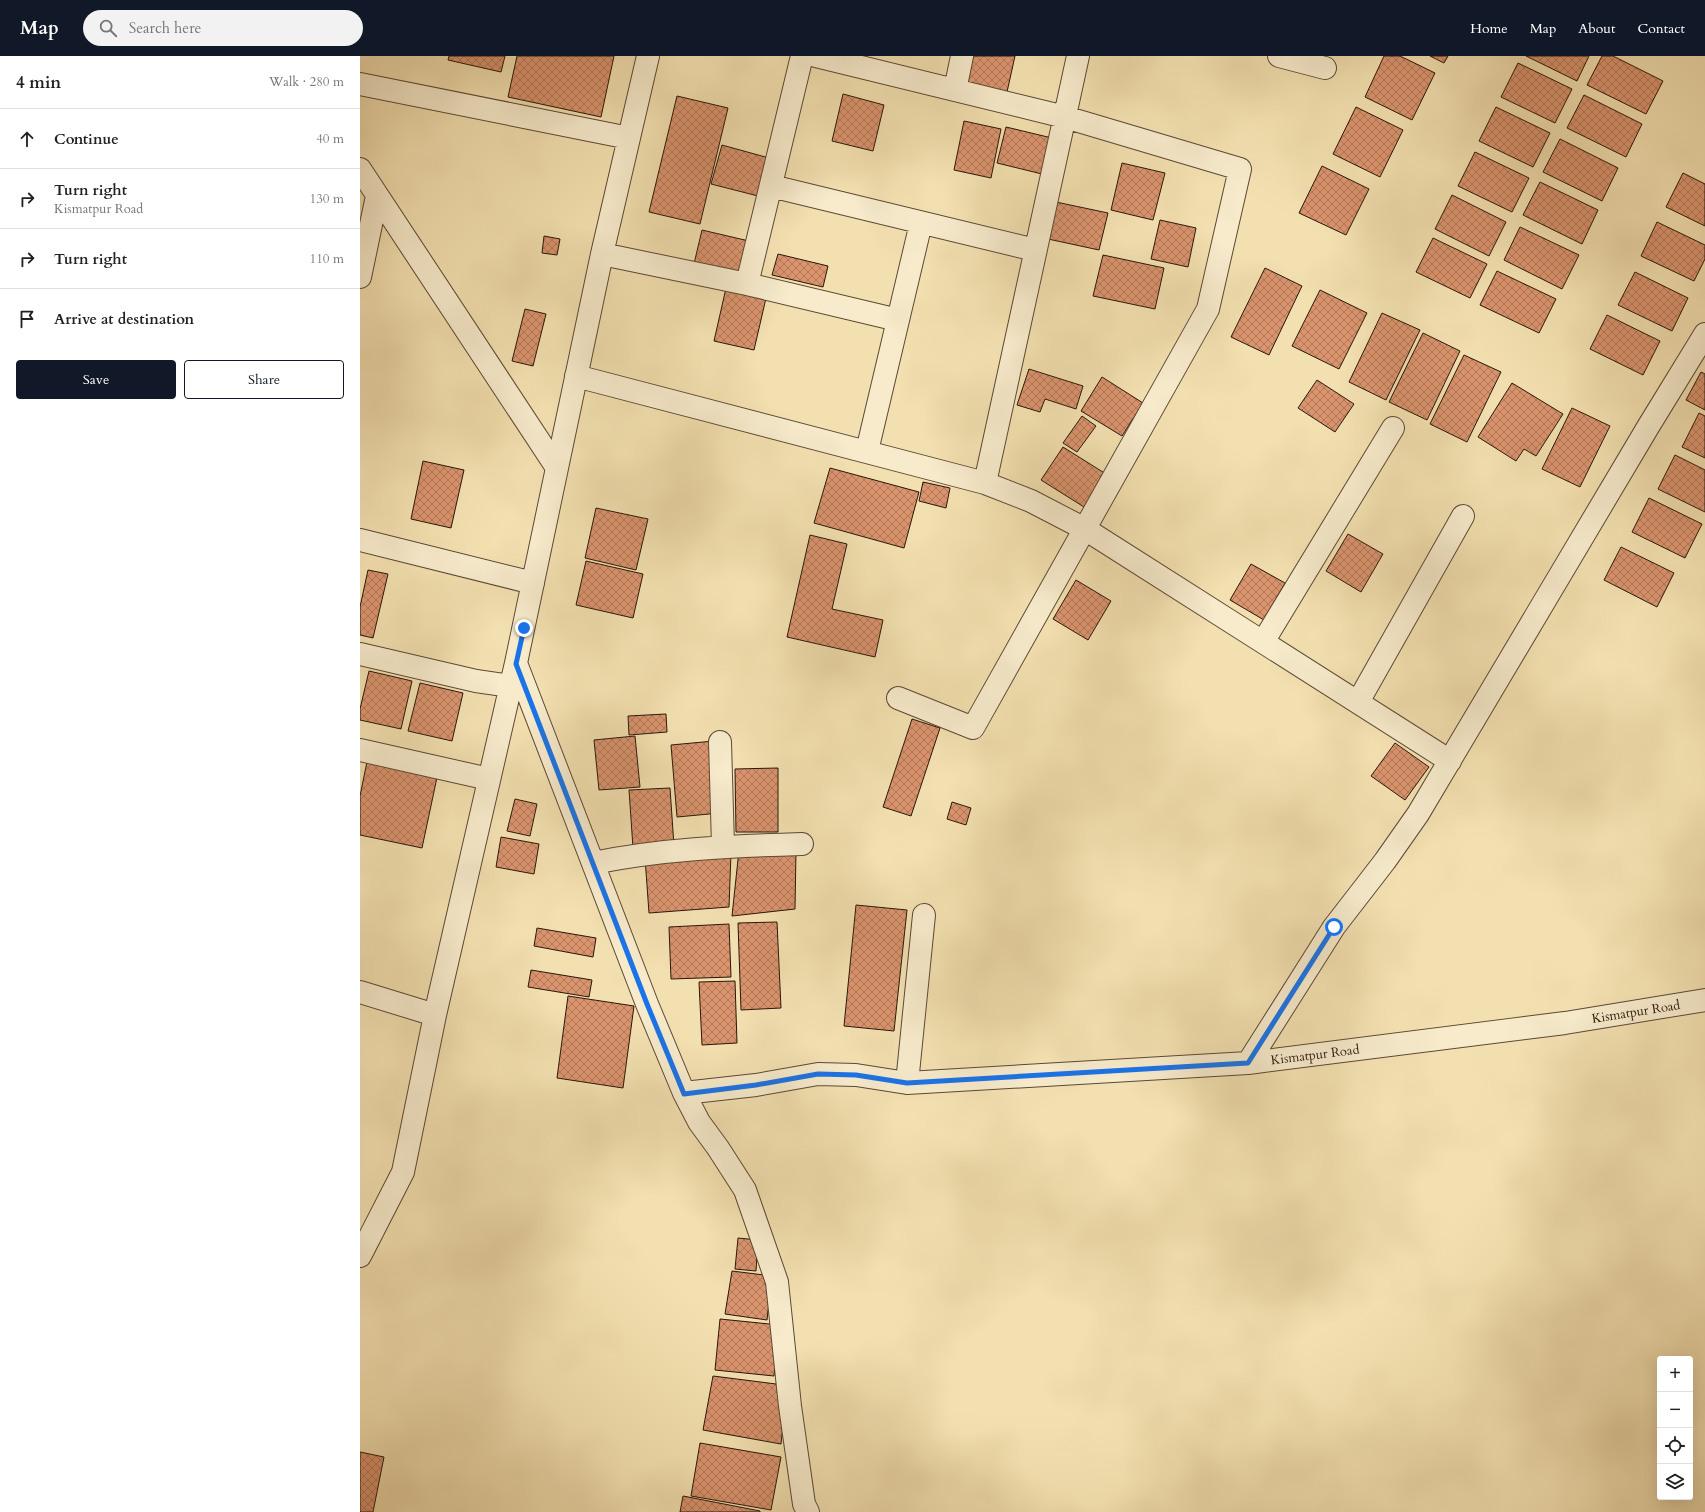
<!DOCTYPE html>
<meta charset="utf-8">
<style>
body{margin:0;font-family:Cardo,serif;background:#f2f2f2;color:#202124}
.controls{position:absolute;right:12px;bottom:12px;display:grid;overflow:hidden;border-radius:4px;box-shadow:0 4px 16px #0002}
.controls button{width:36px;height:36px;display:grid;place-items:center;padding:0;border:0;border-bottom:1px solid #e0e0e0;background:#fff;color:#202124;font:20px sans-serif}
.stop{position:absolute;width:12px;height:12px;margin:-9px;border:3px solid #1a73e8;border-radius:50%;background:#fff}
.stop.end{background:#1a73e8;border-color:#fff;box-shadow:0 1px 4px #0008}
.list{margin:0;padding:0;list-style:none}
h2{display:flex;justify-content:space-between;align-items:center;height:52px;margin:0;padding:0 16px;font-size:17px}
h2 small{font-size:13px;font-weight:400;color:#757577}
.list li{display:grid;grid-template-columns:26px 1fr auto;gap:12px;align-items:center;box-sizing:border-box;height:60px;padding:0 16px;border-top:1px solid #e0e0e0}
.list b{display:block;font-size:15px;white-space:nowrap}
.list p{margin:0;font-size:13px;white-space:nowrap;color:#757577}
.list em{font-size:13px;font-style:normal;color:#757577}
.actions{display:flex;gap:8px;padding:12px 16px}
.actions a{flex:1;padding:9px 0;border:1px solid #111827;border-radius:4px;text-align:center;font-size:14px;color:#111827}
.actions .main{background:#111827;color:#fff}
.icon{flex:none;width:22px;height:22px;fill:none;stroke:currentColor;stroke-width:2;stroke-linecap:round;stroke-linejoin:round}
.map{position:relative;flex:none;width:1345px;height:1456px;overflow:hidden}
header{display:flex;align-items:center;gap:24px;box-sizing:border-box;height:56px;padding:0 20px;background:#111827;color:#fff}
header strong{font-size:19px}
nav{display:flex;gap:22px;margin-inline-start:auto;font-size:14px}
.search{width:280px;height:36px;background:#f2f2f2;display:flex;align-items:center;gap:10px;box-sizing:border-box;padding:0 14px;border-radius:22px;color:#757577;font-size:15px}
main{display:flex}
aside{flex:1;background:#fff}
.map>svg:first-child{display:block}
.building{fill:url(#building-cross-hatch);stroke:#29160a}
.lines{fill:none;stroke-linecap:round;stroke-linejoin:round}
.minor-casing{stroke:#5c4834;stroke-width:24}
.minor{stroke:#f7ebcc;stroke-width:22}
.route{stroke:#1a73e8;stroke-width:5}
.labels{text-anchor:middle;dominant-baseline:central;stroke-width:3;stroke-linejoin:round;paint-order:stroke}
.street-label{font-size:13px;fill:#29160a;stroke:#f7ebcc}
</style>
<header>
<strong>Map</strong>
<div class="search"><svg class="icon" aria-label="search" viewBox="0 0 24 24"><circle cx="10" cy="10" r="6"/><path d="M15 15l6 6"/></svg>Search here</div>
<nav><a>Home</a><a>Map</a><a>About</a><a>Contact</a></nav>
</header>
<main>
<aside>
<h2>4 min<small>Walk · 280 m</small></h2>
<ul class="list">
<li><svg class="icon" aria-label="ahead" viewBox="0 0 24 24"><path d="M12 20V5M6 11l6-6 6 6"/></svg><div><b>Continue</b></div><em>40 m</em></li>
<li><svg class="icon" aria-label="right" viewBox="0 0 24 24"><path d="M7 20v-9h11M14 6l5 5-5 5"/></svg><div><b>Turn right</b><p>Kismatpur Road</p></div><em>130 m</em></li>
<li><svg class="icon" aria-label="right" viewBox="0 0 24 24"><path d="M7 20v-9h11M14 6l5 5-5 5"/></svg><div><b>Turn right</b></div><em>110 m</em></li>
<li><svg class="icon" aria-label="arrive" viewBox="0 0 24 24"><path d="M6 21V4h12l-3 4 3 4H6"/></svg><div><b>Arrive at destination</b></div></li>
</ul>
<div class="actions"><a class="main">Save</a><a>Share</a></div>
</aside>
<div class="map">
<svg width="1345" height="1456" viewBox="0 0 1345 1456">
<defs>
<pattern id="building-cross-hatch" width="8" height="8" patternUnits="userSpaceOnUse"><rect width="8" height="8" fill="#da946e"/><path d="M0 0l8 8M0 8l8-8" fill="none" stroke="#b17859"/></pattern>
</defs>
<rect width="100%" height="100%" fill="#f3e0b0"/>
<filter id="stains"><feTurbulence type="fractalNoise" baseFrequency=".005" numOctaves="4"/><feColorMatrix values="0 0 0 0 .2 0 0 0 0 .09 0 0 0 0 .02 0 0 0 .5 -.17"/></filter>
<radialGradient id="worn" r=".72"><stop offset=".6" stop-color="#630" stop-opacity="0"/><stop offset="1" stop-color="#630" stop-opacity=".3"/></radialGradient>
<path class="building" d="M89 0H145L141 16 88 4Z
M157 0H254L241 61 148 41Z
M613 0H655L647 36 607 26Z
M1024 0H1040L1075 17 1052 64 1005 41Z
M1070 0H1088L1084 7Z
M1166 0H1229L1217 25Z
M1242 0H1253L1303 25 1286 58 1227 29Z
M1158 7 1212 33 1195 67 1141 41Z
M483 38 524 49 513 95 472 85Z
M1224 39 1282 68 1266 101 1207 72Z
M317 40 368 52 340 168 289 156Z
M996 51 1043 74 1020 121 973 98Z
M1136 51 1190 77 1173 111 1119 85Z
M604 65 641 73 631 122 594 114Z
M646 71 692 82 682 118 637 107Z
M1200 83 1258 112 1242 145 1183 116Z
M362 89 409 102 398 140 351 128Z
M1115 96 1169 122 1152 156 1098 130Z
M762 107 805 117 793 164 751 154Z
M962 110 1009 133 986 179 939 157Z
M1323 117 1345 128V170L1306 151Z
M1180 126 1238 154 1222 188 1163 159Z
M1092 139 1146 166 1129 200 1075 173Z
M696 146 748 157 739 194 688 183Z
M800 164 836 172 828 211 791 203Z
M1297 166 1345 189V203L1334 225 1281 200Z
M1160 171 1219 199 1202 233 1144 204Z
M342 174 389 185 380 223 333 212Z
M184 180 200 183 197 199 182 197Z
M1073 182 1127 208 1110 242 1056 216Z
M418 198 468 210 463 231 412 219Z
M743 199 804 212 795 253 733 240Z
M905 212 942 230 909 299 871 281Z
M1137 215 1196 243 1179 277 1120 249Z
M1275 216 1328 242 1312 275 1258 249Z
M366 232 406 242 394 294 354 285Z
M960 234 1007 257 979 313 932 290Z
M165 253 186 258 173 310 152 305Z
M1022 257 1060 274 1026 344 989 326Z
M1247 259 1300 285 1283 319 1230 293Z
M1063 277 1100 295 1067 364 1029 346Z
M1104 299 1141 316 1107 386 1070 368Z
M669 313 723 330 716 353 685 343 680 356 657 349Z
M1341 316 1345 318V354L1326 344Z
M742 321 783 347 762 380 721 355Z
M957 324 994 348 975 376 938 352Z
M1152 327 1203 358 1176 400 1164 393 1156 405 1118 381Z
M1212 352 1250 370 1220 431 1182 413Z
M1339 357 1345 360V402L1322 391Z
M722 360 736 370 717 396 703 387Z
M703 391 746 418 724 451 681 424Z
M1315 399 1345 414V456L1298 433Z
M63 405 104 414 91 472 51 463Z
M470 412 559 436 544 492 454 467Z
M563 426 590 432 586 452 559 445Z
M1289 442 1342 468 1325 502 1272 476Z
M236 452 288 463 276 514 225 502Z
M988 478 1023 498 1001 536 966 515Z
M450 479 487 488 472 553 523 564 515 601 427 581Z
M1261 491 1314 517 1297 551 1244 524Z
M226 505 283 518 273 562 216 549Z
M891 508 925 527 904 564 870 544Z
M8 514 28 518 13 582 0 579V551Z
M716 524 751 545 728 584 693 563Z
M9 615 52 625 41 673 0 664V653Z
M60 627 103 637 92 685 48 675Z
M306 658 307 676 269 679 268 660Z
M552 663 580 672 551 760 523 751Z
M275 680 280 731 239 734 234 684Z
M354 685 360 757 317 761 311 689Z
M1035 687 1069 711 1045 744 1011 720Z
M9 696 79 712 62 792 0 779V740Z
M418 712V776H376L375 713Z
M310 732 314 790 273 792 269 734Z
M155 743 177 748 170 780 147 775Z
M592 746 611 752 606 769 587 763Z
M141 781 179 788 174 818 136 811Z
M379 794 436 795 435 853 372 860Z
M371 797 369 851 289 857 285 802Z
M496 849 547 854 534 975 484 970Z
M417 866 421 952 381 954 378 867Z
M369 868 371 921 311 923 309 871Z
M177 872 236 882 233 901 174 890Z
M171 914 232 924 229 941 168 931Z
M375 925 377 987 342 989 339 926Z
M208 940 274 950 263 1032 197 1022Z
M378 1182 398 1184 396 1215 375 1213Z
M372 1215 412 1220 407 1264 365 1258Z
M360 1263 419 1269 414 1320 355 1314Z
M353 1320 416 1328 424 1361 421 1388 343 1374Z
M340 1387 421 1401 411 1454 331 1440Z
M0 1396 24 1401 13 1456H0Z
M323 1440 400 1455V1456H320Z"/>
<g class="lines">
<g class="minor-casing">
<path id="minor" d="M288 0 242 198 156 607 287 948 324 1037 339 1066 358 1092 385 1134 417 1226 430 1350 444 1448 448 1456
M456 0 705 61 880 113 848 253 613 672 538 642
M919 0 965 12
M0 28 269 82
M595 34 602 0
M0 113 197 412
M411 130 675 194
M242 198 387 228 538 264
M0 221 17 140
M387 228 442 0
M216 320 625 427 671 445 725 473 1090 705
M507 395 561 167
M625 427 718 0
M0 484 173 527
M903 586 1033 372
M0 598 116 625 151 630
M998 646 1103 460
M360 686 363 790
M0 694 129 723
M233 807C302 793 372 790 442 788
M0 936 75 959
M888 1007 974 871 1025 805 1058 758 1288 371 1345 278
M547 1027 564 859
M324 1037 396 1029 458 1018 496 1019 547 1027 888 1007 1205 967 1345 944
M0 1200 43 1116 75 959 156 607"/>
</g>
<use href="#minor" class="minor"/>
</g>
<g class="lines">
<path class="route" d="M164 572 156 608 287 948 324 1038 396 1029 458 1018 496 1019 547 1027 888 1007 974 871"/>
</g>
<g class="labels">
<g class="street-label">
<text transform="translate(1276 956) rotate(-9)">Kismatpur Road</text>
<text transform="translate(955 999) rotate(-7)">Kismatpur Road</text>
</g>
</g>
<rect width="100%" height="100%" filter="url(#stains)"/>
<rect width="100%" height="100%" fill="url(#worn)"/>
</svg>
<div class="controls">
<button>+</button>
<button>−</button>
<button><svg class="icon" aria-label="locate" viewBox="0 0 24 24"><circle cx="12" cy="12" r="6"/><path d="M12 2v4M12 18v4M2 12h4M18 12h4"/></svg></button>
<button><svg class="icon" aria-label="layers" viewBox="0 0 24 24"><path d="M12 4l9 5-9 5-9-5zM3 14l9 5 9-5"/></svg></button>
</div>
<div class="stop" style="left:974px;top:871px"></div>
<div class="stop end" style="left:164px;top:572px"></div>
</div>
</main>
